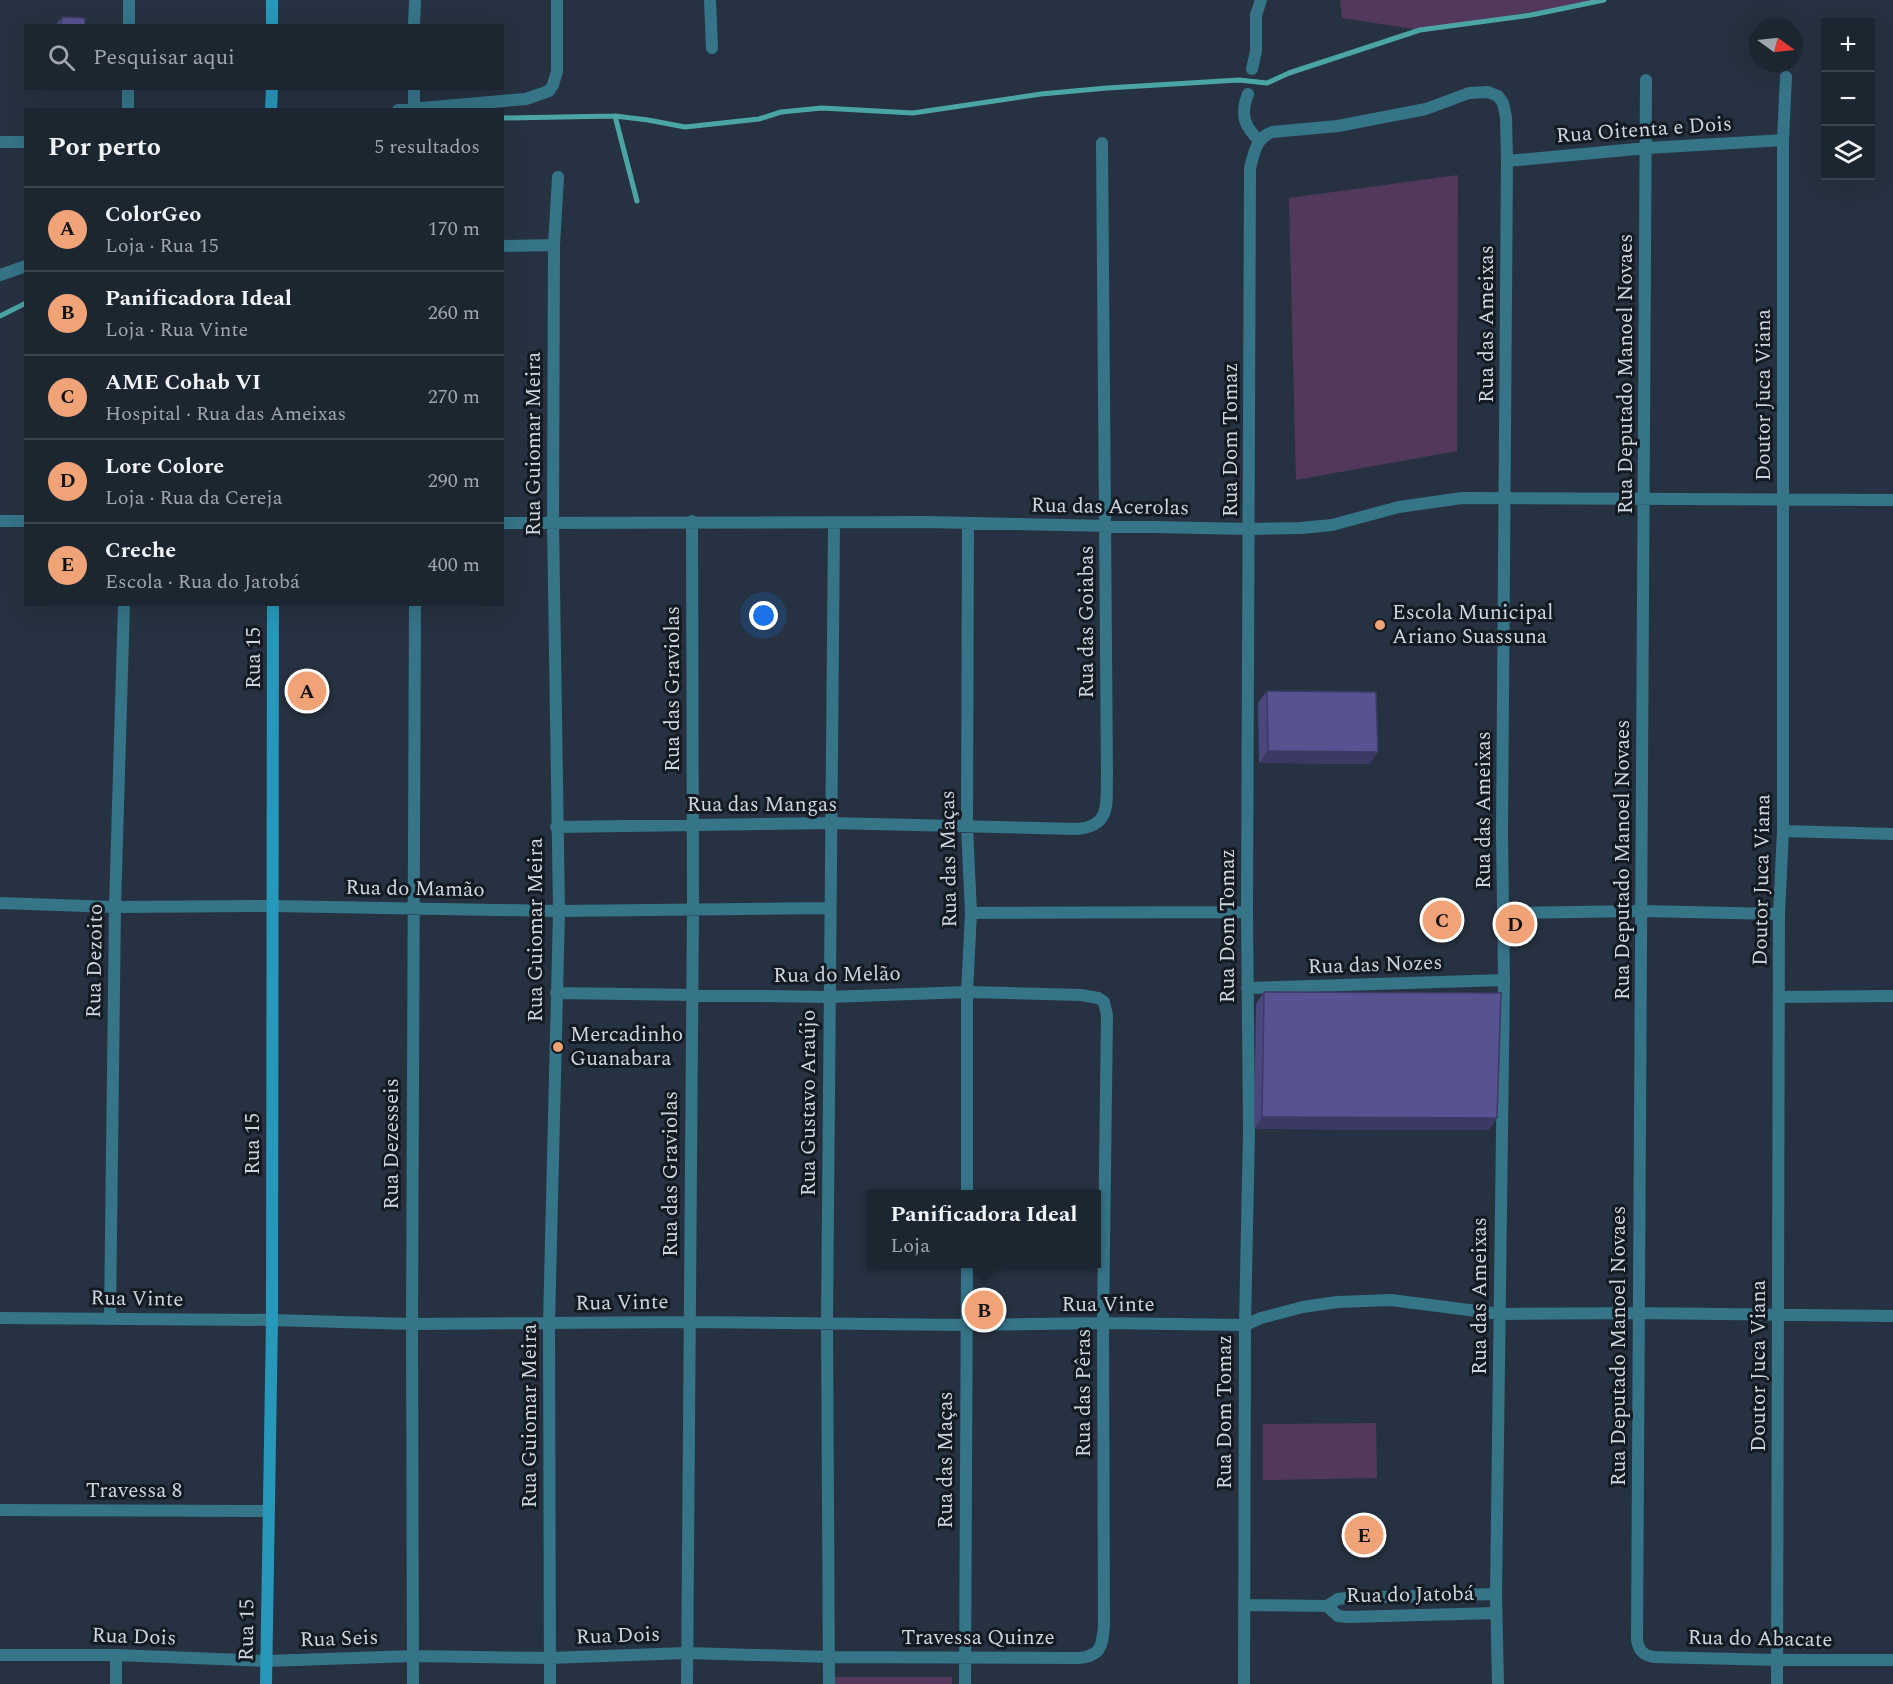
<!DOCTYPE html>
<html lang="pt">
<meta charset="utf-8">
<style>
body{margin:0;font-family:Spectral,serif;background:#252e39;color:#f1f3f6}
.controls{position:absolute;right:18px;top:18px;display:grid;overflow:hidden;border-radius:0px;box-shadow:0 6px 24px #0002}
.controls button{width:54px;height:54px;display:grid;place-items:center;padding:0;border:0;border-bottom:2px solid #3a434d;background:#1c2631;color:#f1f3f6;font:30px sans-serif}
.compass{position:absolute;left:1749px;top:18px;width:54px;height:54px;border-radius:50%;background:#1c2631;box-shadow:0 6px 24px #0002;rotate:105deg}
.you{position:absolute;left:764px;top:616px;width:21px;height:21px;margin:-15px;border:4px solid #fff;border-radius:50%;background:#1a73e8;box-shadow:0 0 0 9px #1a73e833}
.badge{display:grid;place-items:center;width:39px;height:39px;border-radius:50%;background:#efa377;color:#111;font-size:20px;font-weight:700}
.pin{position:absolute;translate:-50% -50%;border:3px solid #fff;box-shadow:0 2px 6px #0006}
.popup{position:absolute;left:867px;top:1190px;width:234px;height:78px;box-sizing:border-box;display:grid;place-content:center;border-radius:0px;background:#1c2631;filter:drop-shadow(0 2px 4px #0005);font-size:20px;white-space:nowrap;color:#a0a5ab}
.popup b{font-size:22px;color:#f1f3f6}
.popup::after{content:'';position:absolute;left:50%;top:100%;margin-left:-12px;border:12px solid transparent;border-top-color:#1c2631}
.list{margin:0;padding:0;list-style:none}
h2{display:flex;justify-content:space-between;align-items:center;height:78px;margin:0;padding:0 24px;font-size:26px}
h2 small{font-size:20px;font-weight:400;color:#a0a5ab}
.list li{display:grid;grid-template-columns:39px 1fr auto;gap:18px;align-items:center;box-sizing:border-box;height:84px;padding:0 24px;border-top:2px solid #3a434d}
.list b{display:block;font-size:22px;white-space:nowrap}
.list p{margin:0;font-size:20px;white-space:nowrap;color:#a0a5ab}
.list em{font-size:20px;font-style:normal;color:#a0a5ab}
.icon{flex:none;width:33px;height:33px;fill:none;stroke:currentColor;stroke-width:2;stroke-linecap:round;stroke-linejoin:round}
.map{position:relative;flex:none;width:1893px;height:1684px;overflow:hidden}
.search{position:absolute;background:#1c2631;box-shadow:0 6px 24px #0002;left:24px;top:24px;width:480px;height:66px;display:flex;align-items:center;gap:15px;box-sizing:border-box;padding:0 21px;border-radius:0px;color:#a0a5ab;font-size:22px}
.panel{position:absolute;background:#1c2631;box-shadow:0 6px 24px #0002;left:24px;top:108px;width:480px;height:498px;border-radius:0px}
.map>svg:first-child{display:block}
.green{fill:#52395c}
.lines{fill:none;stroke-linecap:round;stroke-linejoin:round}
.stream{stroke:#4ca5a5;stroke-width:5}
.street{stroke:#367488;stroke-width:12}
.secondary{stroke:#2898ba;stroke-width:12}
.wall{fill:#4b477c}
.shaded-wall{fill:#3d3965}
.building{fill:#575290;stroke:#3d3965;stroke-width:1.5}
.poi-dot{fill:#efa377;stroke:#141a21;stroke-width:2}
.labels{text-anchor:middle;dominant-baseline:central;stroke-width:6;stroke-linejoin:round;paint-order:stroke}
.street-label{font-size:21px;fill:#cdd5df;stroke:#141a21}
.poi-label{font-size:21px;fill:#cdd5df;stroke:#141a21;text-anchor:start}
</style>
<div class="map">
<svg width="1893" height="1684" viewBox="0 0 1893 1684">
<rect width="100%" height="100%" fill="#263241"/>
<path class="green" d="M1340 0H1604L1420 30 1342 18Z
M1458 175 1457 451 1296 480 1289 198Z
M1376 1423 1377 1478 1263 1480V1424Z
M832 1677H952V1684H832Z"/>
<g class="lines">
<path class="stream" d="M615 116 637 201
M502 118 615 116 648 120 685 127 759 119 781 112 822 108 913 113 1041 94 1107 88 1239 80 1267 83 1289 73 1420 30 1531 15 1604 0
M0 316 26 303"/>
<path class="street" d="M710 0 712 48
M129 26V0
M414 26 415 0
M1252 69 1256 51V15L1261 0
M1646 80 1637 1640C1639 1651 1643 1655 1654 1657L1777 1660H1893
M1248 94C1240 114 1244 127 1260 141
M414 108V88
M128 110V88
M398 110 526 99 549 91 553 85 557 71V0
M0 142H26
M1507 161 1647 148 1783 140
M502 246 554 245
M0 275 26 266
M0 521H26
M502 523 926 522 1250 529 1301 528 1332 525 1399 507 1462 498 1893 500
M556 827 831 823 1077 829C1112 826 1106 803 1107 775L1102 143
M1783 831 1893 834
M0 903 115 907 273 906 559 911 830 908
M971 913 1247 912
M1502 913 1642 911 1779 914
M1247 988 1504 980
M1780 997 1893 996
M967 1194V992L971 913 967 827 968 524
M0 1318 272 1320 412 1324 690 1322 966 1325 1103 1323 1245 1325 1261 1318 1303 1307 1337 1302 1391 1300 1500 1314 1639 1313 1893 1316
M110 1318 115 907 124 604
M0 1510 268 1511
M1244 1605 1327 1606 1338 1599 1346 1598 1496 1594
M1327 1606 1338 1616 1347 1617 1496 1613
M0 1655H116L266 1661 413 1656 550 1658 686 1653 830 1657 1078 1658C1101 1656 1102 1647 1104 1626L1103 1323 1107 1015 1104 1002 1098 998 1081 995 967 992 829 997 556 993
M116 1655V1684
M413 1684 412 1324 415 604
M550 1684 549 1324 559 911 553 522 554 245 558 177
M687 1684 693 908 692 521
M829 1684 827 1322 834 523
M965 1684 967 1264
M1244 1684 1245 1325 1249 1131 1247 912 1250 168C1254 153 1256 138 1272 132L1338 126 1426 109 1469 93 1488 92 1498 96 1503 103 1506 117 1507 161 1502 834 1504 980 1496 1594 1498 1684
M1777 1684 1779 914 1783 831V140L1786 77"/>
<path class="secondary" d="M272 26V0
M271 110 272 88
M266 1684 272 1320 273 604"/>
</g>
<path class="wall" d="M62 17 85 26H57V23Z
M1267 691 1378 752 1369 764 1259 763 1258 703Z
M1264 992 1489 1130 1254 1129 1256 1004Z"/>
<path class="shaded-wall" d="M1268 751 1378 752 1369 764 1259 763Z
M1262 1117 1497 1118 1489 1130 1254 1129Z"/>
<path class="building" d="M62 17 85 18V26H61Z
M1267 691 1376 692 1378 752 1268 751Z
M1264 992 1501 993 1497 1118 1262 1117Z"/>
<g class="poi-dot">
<circle cx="1380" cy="625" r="6"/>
<circle cx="558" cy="1047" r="6"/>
</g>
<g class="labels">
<g class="street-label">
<text transform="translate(1644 130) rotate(-4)">Rua Oitenta e Dois</text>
<text transform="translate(1487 324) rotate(-90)">Rua das Ameixas</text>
<text transform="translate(1626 374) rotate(-90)">Rua Deputado Manoel Novaes</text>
<text transform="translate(1764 395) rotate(-90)">Doutor Juca Viana</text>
<text transform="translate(1231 440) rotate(-90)">Rua Dom Tomaz</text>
<text transform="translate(534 444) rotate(-90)">Rua Guiomar Meira</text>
<text transform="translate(1110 507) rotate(1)">Rua das Acerolas</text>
<text transform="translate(1087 622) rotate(-90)">Rua das Goiabas</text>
<text transform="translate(254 658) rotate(-90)">Rua 15</text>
<text transform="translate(673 689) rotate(-90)">Rua das Graviolas</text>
<text x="762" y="805">Rua das Mangas</text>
<text transform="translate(1484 810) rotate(-90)">Rua das Ameixas</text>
<text transform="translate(949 859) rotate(-91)">Rua das Maças</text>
<text transform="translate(1623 860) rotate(-90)">Rua Deputado Manoel Novaes</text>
<text transform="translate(1762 880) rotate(-89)">Doutor Juca Viana</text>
<text transform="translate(415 889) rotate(1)">Rua do Mamão</text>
<text transform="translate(1228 926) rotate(-90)">Rua Dom Tomaz</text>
<text transform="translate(536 930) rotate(-90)">Rua Guiomar Meira</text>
<text transform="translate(95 961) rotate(-89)">Rua Dezoito</text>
<text transform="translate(1375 965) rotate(-2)">Rua das Nozes</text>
<text transform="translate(837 975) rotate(-1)">Rua do Melão</text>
<text transform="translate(809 1103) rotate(-90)">Rua Gustavo Araújo</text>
<text transform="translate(253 1144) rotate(-90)">Rua 15</text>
<text transform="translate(392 1144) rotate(-90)">Rua Dezesseis</text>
<text transform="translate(671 1174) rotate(-90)">Rua das Graviolas</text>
<text transform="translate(1480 1296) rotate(-90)">Rua das Ameixas</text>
<text transform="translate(137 1299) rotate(1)">Rua Vinte</text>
<text transform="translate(622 1303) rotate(-1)">Rua Vinte</text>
<text x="1108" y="1305">Rua Vinte</text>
<text transform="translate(1619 1346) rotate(-90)">Rua Deputado Manoel Novaes</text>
<text transform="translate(1759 1366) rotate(-90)">Doutor Juca Viana</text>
<text transform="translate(1084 1393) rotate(-90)">Rua das Pêras</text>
<text transform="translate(1225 1412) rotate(-90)">Rua Dom Tomaz</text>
<text transform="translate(530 1416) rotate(-90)">Rua Guiomar Meira</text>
<text transform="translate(946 1460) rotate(-90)">Rua das Maças</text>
<text x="134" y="1491">Travessa 8</text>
<text transform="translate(1410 1595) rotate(-1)">Rua do Jatobá</text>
<text transform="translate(247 1630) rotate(-89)">Rua 15</text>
<text transform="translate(618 1636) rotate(-2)">Rua Dois</text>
<text transform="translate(134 1637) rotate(2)">Rua Dois</text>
<text x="978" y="1638">Travessa Quinze</text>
<text transform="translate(339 1639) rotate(-2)">Rua Seis</text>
<text transform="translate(1760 1639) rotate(1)">Rua do Abacate</text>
</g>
<g class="poi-label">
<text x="1392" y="613">Escola Municipal<tspan x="1392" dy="24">Ariano Suassuna</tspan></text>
<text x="570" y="1035">Mercadinho<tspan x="570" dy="24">Guanabara</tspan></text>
</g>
</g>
</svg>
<div class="controls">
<button>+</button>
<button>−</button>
<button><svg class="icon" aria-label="layers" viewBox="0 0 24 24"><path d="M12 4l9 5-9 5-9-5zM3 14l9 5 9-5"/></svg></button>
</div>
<svg class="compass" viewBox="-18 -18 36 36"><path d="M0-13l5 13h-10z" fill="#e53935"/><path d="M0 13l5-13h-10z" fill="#a0a5ab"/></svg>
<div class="you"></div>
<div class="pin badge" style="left:307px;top:691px">A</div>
<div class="pin badge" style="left:984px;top:1310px">B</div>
<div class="popup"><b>Panificadora Ideal</b>Loja</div>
<div class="pin badge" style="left:1442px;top:920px">C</div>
<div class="pin badge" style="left:1515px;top:924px">D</div>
<div class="pin badge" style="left:1364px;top:1535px">E</div>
<div class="search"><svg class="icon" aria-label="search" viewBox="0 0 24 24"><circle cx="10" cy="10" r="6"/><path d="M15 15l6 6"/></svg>Pesquisar aqui</div>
<section class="panel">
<h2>Por perto<small>5 resultados</small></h2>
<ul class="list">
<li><span class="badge">A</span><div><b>ColorGeo</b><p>Loja · Rua 15</p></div><em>170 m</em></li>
<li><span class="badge">B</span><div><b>Panificadora Ideal</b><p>Loja · Rua Vinte</p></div><em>260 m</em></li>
<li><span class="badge">C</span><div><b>AME Cohab VI</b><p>Hospital · Rua das Ameixas</p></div><em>270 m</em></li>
<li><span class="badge">D</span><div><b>Lore Colore</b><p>Loja · Rua da Cereja</p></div><em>290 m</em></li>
<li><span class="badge">E</span><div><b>Creche</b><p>Escola · Rua do Jatobá</p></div><em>400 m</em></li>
</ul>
</section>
</div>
